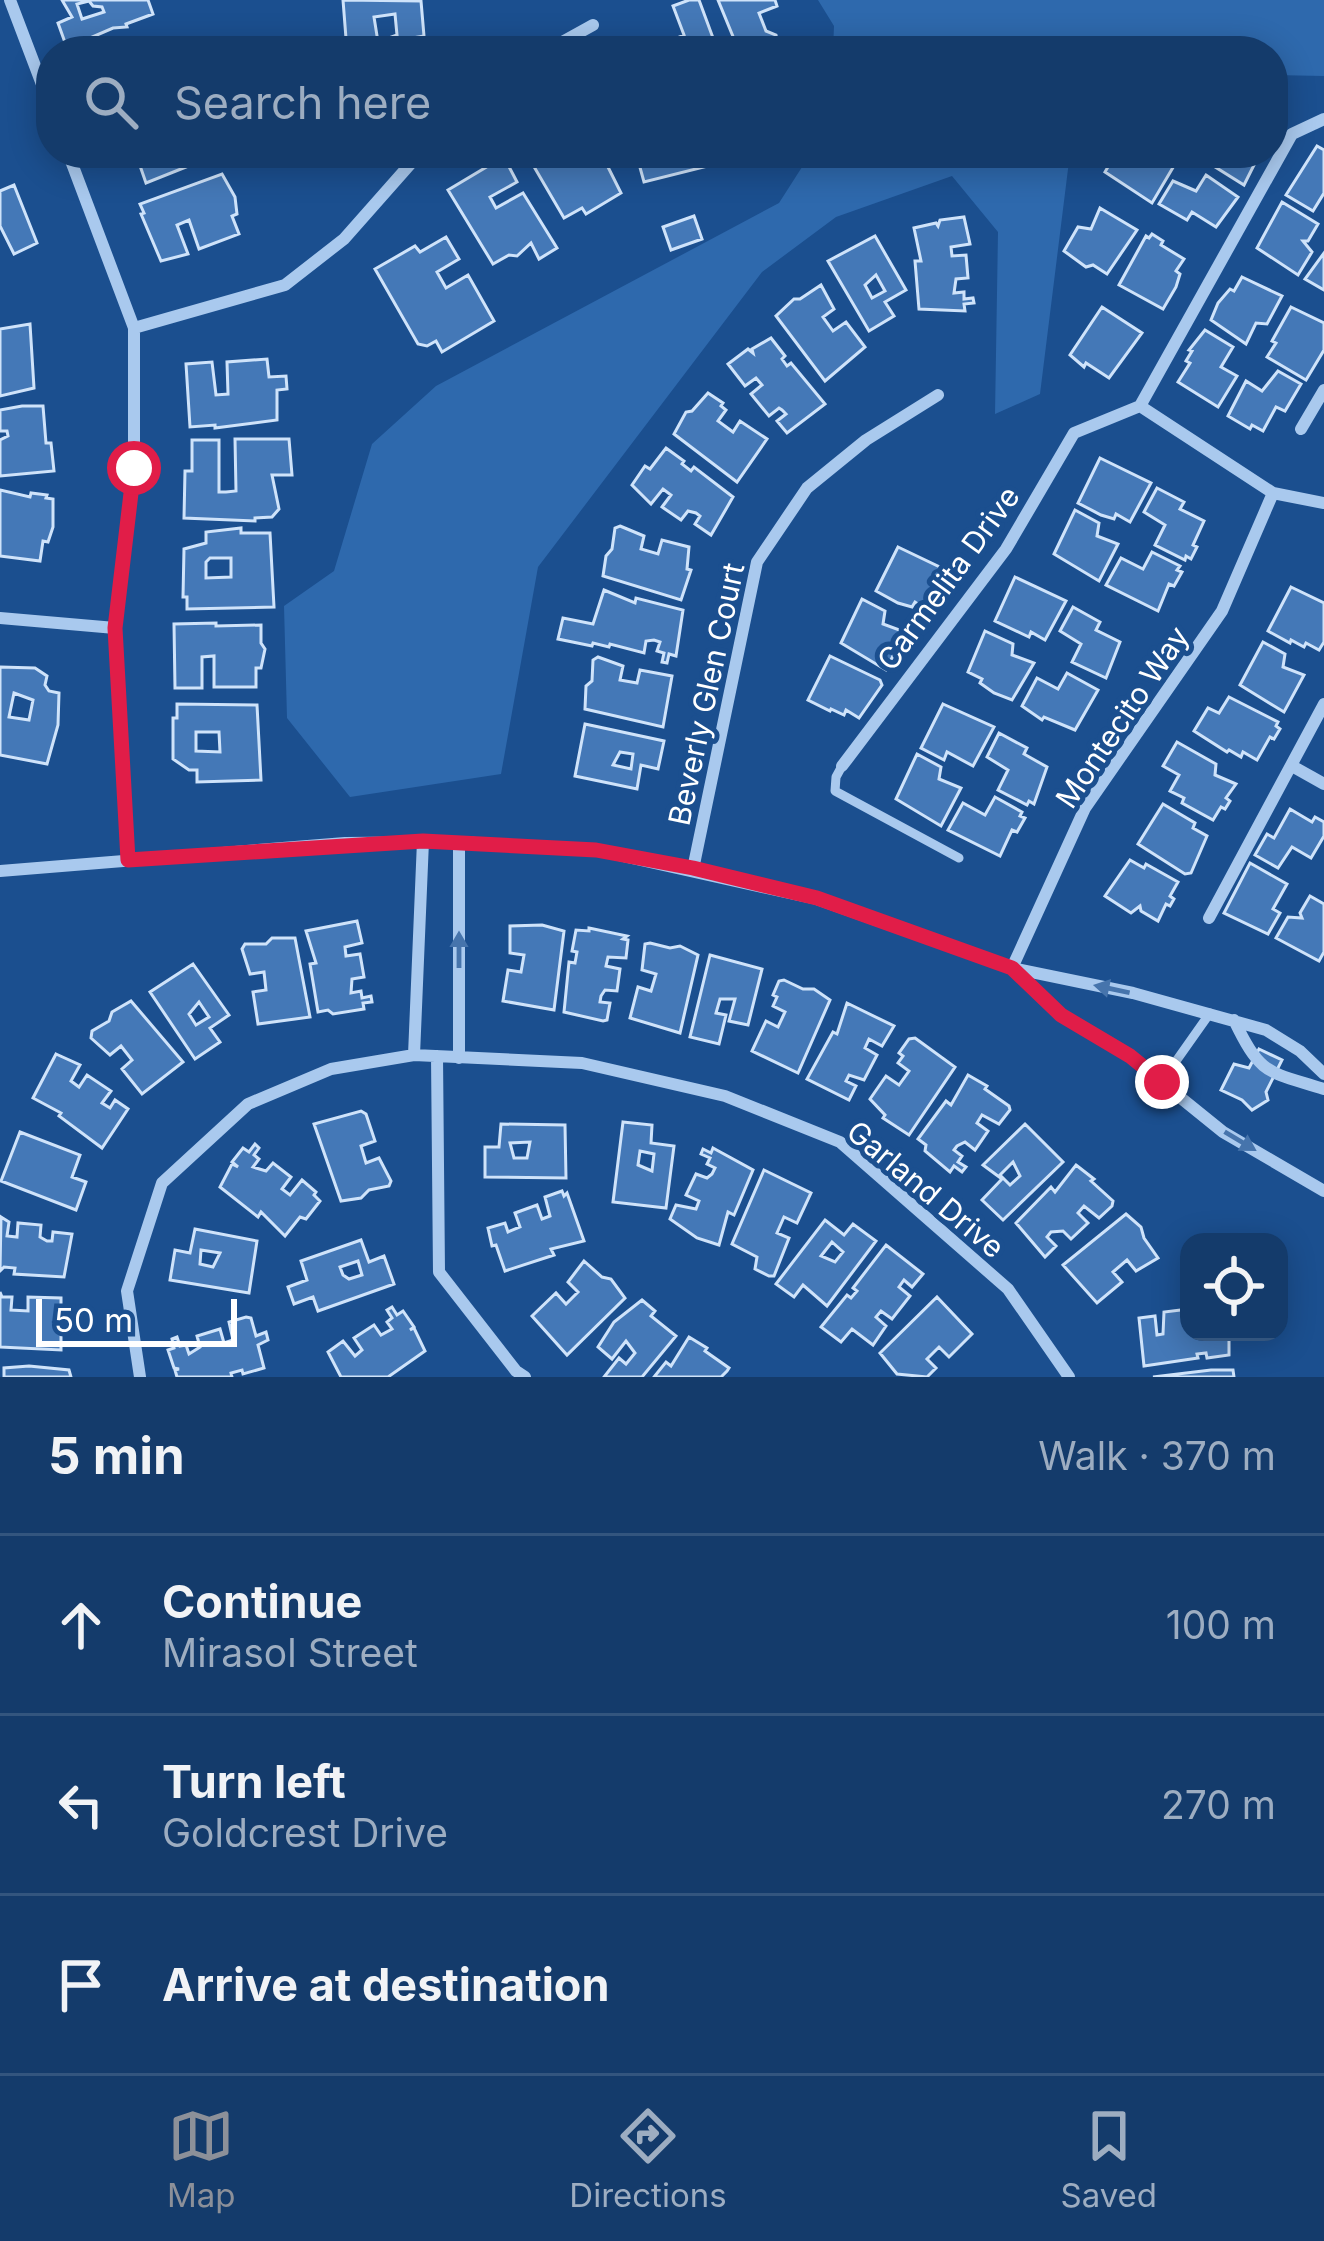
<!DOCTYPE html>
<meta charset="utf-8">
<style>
body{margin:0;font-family:Inter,sans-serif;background:#1d4271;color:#f1f3f6}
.controls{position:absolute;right:36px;bottom:36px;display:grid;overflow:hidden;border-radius:24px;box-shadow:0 6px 30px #0003}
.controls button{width:108px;height:108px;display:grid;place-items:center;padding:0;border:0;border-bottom:3px solid #33557e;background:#143b6b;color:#f1f3f6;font:60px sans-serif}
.scale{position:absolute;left:36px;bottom:30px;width:201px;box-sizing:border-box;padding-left:12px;border:6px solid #fff;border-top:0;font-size:33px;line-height:42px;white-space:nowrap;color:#fff;-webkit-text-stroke:9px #1b4f8f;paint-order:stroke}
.stop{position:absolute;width:36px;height:36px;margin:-27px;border:9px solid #e11d48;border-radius:50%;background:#fff}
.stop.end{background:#e11d48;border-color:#fff;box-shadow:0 3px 12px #0008}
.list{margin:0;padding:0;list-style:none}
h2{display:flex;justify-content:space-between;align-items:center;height:156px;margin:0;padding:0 48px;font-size:51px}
h2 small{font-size:39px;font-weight:400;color:#9dadc1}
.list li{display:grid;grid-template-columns:78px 1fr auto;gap:36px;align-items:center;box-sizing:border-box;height:180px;padding:0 48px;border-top:3px solid #33557e}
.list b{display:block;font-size:45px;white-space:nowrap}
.list p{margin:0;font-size:39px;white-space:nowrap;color:#9dadc1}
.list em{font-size:39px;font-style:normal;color:#9dadc1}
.icon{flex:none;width:66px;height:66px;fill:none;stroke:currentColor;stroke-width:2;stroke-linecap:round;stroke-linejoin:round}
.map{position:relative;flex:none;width:1324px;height:1377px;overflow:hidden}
.search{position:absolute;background:#143b6b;box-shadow:0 6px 30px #0003;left:36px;right:36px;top:36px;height:132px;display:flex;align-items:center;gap:30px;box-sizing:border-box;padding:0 42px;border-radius:48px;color:#9dadc1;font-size:45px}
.sheet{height:696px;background:#143b6b}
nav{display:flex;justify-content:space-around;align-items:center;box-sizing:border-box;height:168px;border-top:3px solid #33557e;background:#143b6b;font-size:33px;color:#9dadc1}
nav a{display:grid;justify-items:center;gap:6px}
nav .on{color:#8c9099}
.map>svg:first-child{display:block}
.green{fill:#2e69ad}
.building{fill:#4478b7;stroke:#cfe3fa;stroke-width:3;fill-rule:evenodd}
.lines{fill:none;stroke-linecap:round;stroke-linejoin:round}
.service{stroke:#a9c9ee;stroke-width:9}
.minor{stroke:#a9c9ee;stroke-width:12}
.oneway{fill:#4674ac}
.route{stroke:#e11d48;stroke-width:15}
.labels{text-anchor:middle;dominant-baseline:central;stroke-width:10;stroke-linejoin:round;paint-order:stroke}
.street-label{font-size:30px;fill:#fff;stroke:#1b4f8f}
</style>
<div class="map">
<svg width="1324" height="1377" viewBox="0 0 1324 1377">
<rect width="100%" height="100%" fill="#1b4f8f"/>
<path class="green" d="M818 0H1324V76L1273 75V51H1189L1176 44 1167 51H833L834 26Z
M811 153H1070L1040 394 995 414 998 232 952 176 836 217 762 272 538 567 501 774 350 797 287 718 284 606 334 571 372 444 436 386 779 203Z"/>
<path class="building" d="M62 0H148L153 14 126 24 127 27 113 28 67 48 58 23 72 17ZM89 1 93 6 102 7 104 12 82 19 77 4Z
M343 0 421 1 424 36 412 38 409 51H347ZM395 14 397 35 378 42 374 17Z
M689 0H699L716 46 734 39 718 0H775L777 6 759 13 766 31 776 35 778 44 774 51H682L677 38 684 35 673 6Z
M1317 146 1324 150V193L1313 211 1286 195Z
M122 153H221L146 183 138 160 126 164Z
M526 153H548L552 160 560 153H601L621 193 586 214 582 208 564 218Z
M636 153H717L720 163 644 182Z
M1116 153H1162L1175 164 1152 203 1105 172Z
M1220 153H1260L1244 185 1212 165Z
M500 159 506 161 517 182 490 197 496 208 523 193 557 248 539 259 531 243 517 256 509 255 493 264 448 190Z
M222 174 235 197 237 214 232 216 239 234 199 249 189 220 177 225 188 254 161 261 141 214 144 213 140 204Z
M1206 175 1238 197 1216 227 1192 212 1187 220 1159 204 1173 181 1196 191Z
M14 185 37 243 14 254 0 226V191Z
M1282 202 1318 224 1308 241H1303L1312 252 1298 275 1257 248Z
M1100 208 1137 230 1107 274 1093 265 1086 267 1064 251 1078 227 1091 229Z
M694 216 702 239 671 250 663 227Z
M964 217 970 244 951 247 952 256 966 255 968 278 956 279 954 293 964 292V299L973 298 974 303 964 304 965 311 919 309 915 261H921L914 228 936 223 938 226 940 220Z
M1152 234 1163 241 1161 245 1184 259 1176 271 1180 274 1176 287 1163 309 1119 285 1146 236 1149 238Z
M875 236 906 290 885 302 894 316 869 331 828 261ZM876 275 885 291 872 298 865 285Z
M446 237 459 259 437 272 446 288 468 275 494 321 442 352 436 341 427 346 418 344 375 269 415 246 420 252Z
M1324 253V290L1305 279Z
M1242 277 1282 296 1267 324 1256 323 1246 344 1211 320 1218 303 1230 289 1234 291Z
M821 285 834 309 823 317 833 331 846 322 865 347 825 381 776 316 794 299H800Z
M1102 307 1142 333 1109 378 1086 363 1084 367 1070 355Z
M1291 307 1324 323V350L1306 380 1267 357 1276 343 1272 341Z
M30 324 34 388 0 396V329Z
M1205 330 1233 347 1221 367 1237 376 1218 407 1178 382 1190 363 1186 361 1192 351 1189 350Z
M771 338 785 356 782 359 787 366 791 363 825 404 787 433 777 421 786 414 782 410 779 408 769 416 751 394 762 385 756 378 745 386 728 364 748 349 753 353 752 349Z
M267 359 269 377 286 376 287 389 277 390V420L215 428V425L190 427 186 364 212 362 216 395 228 394 227 362Z
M1278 371 1301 384 1285 411 1276 407 1263 431 1252 425 1250 429 1228 416 1246 381 1262 391Z
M708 393 723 403 721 406 726 410 718 421 733 432 740 421 767 439 737 482 674 434 686 412 692 411Z
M22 406H43L46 443H51L54 471 0 476V440L8 436 7 431H0V410Z
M235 439H289L292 475H272L279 509 272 517 255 518V521L184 518 185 471H192V440H219V492H226L236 491Z
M666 448 684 461 682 464 691 471 694 467 733 497 711 535 695 524 700 516 696 513 688 511 681 520 662 507 671 495 663 489 651 504 632 485 645 466 650 469Z
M1100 458 1151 483 1130 522 1116 514 1114 519 1101 515 1078 503Z
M1157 488 1184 502 1180 509 1204 521 1193 545 1197 547 1191 559 1186 556 1185 560 1155 545 1165 525 1144 512Z
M0 490 30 497 31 493 47 495 46 498 53 499V527L48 542 43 541 40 561 0 556Z
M1075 510 1099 523 1097 536 1118 544 1099 581 1054 554Z
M620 526 644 536 641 549 658 554 662 540 689 547 687 569 691 570 681 600 603 576 606 556 612 549 615 528Z
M241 528V533H270L274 607 187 609V597H183L184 549 206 543V532ZM210 558H231V577L206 578V562Z
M898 547 948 571 946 575 950 577 944 588 940 586 927 610 915 602 912 607 898 603 876 591Z
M1152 552 1180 566 1177 570 1182 572 1174 586 1169 584 1158 611 1106 585 1121 558 1143 569Z
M1015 577 1066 601 1045 640 1031 632 1029 637 995 621Z
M1291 587 1324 603V642L1319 650 1306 643 1304 647 1291 640 1290 643 1268 631Z
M604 590 635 603 636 598 683 610 676 656 669 654 667 663 662 662 664 653 657 651 660 642 654 640 646 641 644 653 610 644 609 647 593 643 592 646 558 639 563 618 593 624Z
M862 599 885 611 883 624 905 632 886 670 841 643Z
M1073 607 1100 622 1096 630 1120 642 1106 678 1072 662 1081 644 1060 631Z
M216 623V626L261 625V643L265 649 261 668H256V687H214V656L202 657V688H175L174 624Z
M985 631 1013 644 1012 655 1034 663 1012 700 994 693 980 683 982 679 968 672Z
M1263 642 1285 654 1283 667 1304 675 1284 712 1240 685Z
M830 656 880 680 882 685 859 718 846 710 844 715 831 709 830 711 808 700Z
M598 657 623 666 620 680 637 683 640 670 672 676 663 727 585 709 586 686 592 681 593 660Z
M0 667 35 668 47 676 45 685 49 691 59 693 58 725 47 764 0 755ZM14 693 33 700 29 720 9 717Z
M1067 673 1098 690 1075 730 1044 717 1042 720 1022 706 1037 678 1058 689Z
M1229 697 1278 722 1276 726 1280 729 1274 739 1270 737 1257 760 1243 752 1241 757 1229 750 1227 752 1194 731 1208 708 1219 713Z
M177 704 257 705 261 780 197 782V770H189L173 759V718H177ZM196 732H219L220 752 196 751Z
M943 704 994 727 973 766 947 752 944 760 921 748Z
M585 724 664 741 658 769 641 765 637 789 575 776ZM620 752 633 754 631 769 613 765Z
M999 733 1027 748 1024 754 1047 767 1034 804 1029 801 1027 805 998 790 1008 770 987 757Z
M1177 742 1216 764 1215 775 1236 784 1226 798 1230 801 1225 809 1221 807 1213 820 1182 803 1184 798 1170 791 1179 775 1163 766Z
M917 754 941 767 939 779 961 788 941 826 896 799Z
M995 797 1022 812 1020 816 1025 818 1017 832 1012 830 1000 856 948 830 963 803 985 815Z
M1163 804 1195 823 1193 828 1207 836 1191 873 1185 874 1138 844Z
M1290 809 1312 822 1315 817 1324 822V836L1311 858 1292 847 1278 868 1255 855 1267 834 1274 838Z
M1130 860 1144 868 1146 864 1178 882 1170 896 1174 899 1170 906 1166 904 1158 921 1141 911 1140 906 1131 913 1105 896Z
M1250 863 1287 884 1273 909 1280 913 1268 934 1224 913Z
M1310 896 1324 904V952L1319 961 1276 938 1288 917 1302 918 1300 913Z
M357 921 362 943 345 947 346 956 360 954 364 977 352 979 351 993 361 991 362 998 371 996 372 1002 363 1003 364 1009 333 1014 328 1010 318 1012 310 964 316 963 306 931Z
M542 925 564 931 554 1010 503 1001 508 970 521 972 524 955 510 953V926Z
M589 928 627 936 623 939 628 940 626 958 608 957 606 966 620 969 617 991 605 990 601 996 600 1002 610 1003 607 1020 603 1021 564 1012 569 962 575 963 577 952 572 951 576 930 589 931Z
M272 938H295L310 1017 258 1024 253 992 266 990 264 972 250 974 242 949 245 944H266Z
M650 943 670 948 680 946 698 955 680 1033 630 1018 638 987 651 991 656 974 642 970 645 944Z
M710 955 762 969 748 1025 729 1021 735 999H720L716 1013 726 1015 719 1044 690 1037Z
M193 964 229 1015 210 1028 220 1042 195 1059 150 992ZM199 1002 209 1017 196 1025 189 1014Z
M784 980 803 989H814L830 1000 798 1073 752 1051 766 1021 778 1027 785 1012 773 1006 777 997 773 995 779 981Z
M131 1001 183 1062 142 1094 122 1069 132 1060 121 1046 110 1055 91 1038 92 1031 109 1021 112 1012Z
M847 1003 894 1026 882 1046 869 1039 865 1048 877 1055 864 1080 849 1075 846 1081 856 1086 849 1100 807 1079 833 1032 837 1034Z
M915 1038 955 1067 909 1135 883 1118 885 1115 870 1099 886 1076 899 1085 909 1071 898 1063 903 1056 899 1053 909 1039Z
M1259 1049 1282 1060 1266 1092 1268 1100 1252 1110 1242 1100 1221 1090 1234 1064 1249 1068Z
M56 1054 80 1065 71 1081 79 1087 87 1075 111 1091 102 1103 110 1108 115 1100 128 1109 102 1148 59 1116 61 1113 33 1098Z
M968 1075 987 1086 985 1089 1009 1106 1010 1110 999 1124 982 1115 977 1123 988 1131 975 1150 965 1142 957 1146 954 1150 962 1156 958 1162 966 1167 962 1172 954 1166 950 1172 925 1151 926 1145 918 1139 946 1101 951 1105Z
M361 1111 366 1114 375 1141 361 1146 366 1163 379 1158 391 1181 389 1186 369 1190 361 1198 341 1201 314 1124Z
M623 1122 652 1125 651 1143 674 1146 666 1208 613 1202ZM640 1151 654 1154 652 1171 638 1165Z
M501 1124 565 1125 566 1178 485 1177V1147H499ZM530 1142 527 1158H514L510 1143Z
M1025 1124 1063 1162 1003 1220 982 1200 1002 1179 983 1165ZM1013 1162 1020 1176 1010 1185 1000 1175Z
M20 1132 80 1155 72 1177 86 1182 76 1210 1 1181Z
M255 1144 259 1148 254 1155 259 1159 253 1167 266 1171 273 1163 291 1177 282 1189 290 1195 302 1180 316 1192 314 1195 320 1201 306 1219 300 1217 285 1236 261 1212 258 1217 220 1187 232 1164 238 1167 232 1162 243 1148 249 1152Z
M713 1148 753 1170 734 1215 728 1212 719 1245 697 1238 670 1219 676 1205 696 1209 699 1201 686 1195 696 1174 707 1178 712 1174 715 1168 707 1164 710 1158 701 1154 703 1149 711 1153Z
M1076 1165 1094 1179 1091 1181 1113 1201 1112 1206 1099 1218 1084 1206 1078 1213 1088 1223 1071 1239 1063 1231 1051 1232 1047 1237 1056 1246 1045 1257 1016 1223 1051 1187 1055 1192Z
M764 1170 811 1193 797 1223 784 1217 777 1233 789 1238 774 1276H769L755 1269 757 1257 732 1244Z
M562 1191 564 1196 567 1193 584 1241 551 1249 554 1255 505 1271 496 1245 492 1246 488 1228 505 1223 508 1232 520 1227 515 1213 537 1205 542 1219 550 1216 545 1197Z
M1126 1214 1141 1227 1144 1238 1158 1258 1136 1271 1127 1260 1113 1272 1122 1282 1097 1303 1063 1265Z
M1 1217 9 1222 7 1236 17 1237 18 1223 41 1225 40 1237 47 1241H52L53 1232 72 1234 64 1277 14 1274 15 1268 4 1267 0 1271Z
M825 1220 844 1235 853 1224 876 1241 827 1306 803 1285 794 1297 776 1284ZM832 1242 843 1252 835 1262 821 1256Z
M195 1229 257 1241 249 1293 170 1280 175 1250 190 1253ZM201 1250 220 1253 213 1267 200 1264Z
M361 1240 369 1262 384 1256 394 1284 318 1311 313 1297 294 1304 288 1287 307 1280 301 1261ZM358 1261 362 1275 349 1279 343 1275 340 1267Z
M886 1245 923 1274 912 1287 904 1280 899 1287 910 1296 892 1319 881 1311 876 1317 886 1326 873 1345 852 1329 841 1342 821 1327 847 1295 851 1298 857 1291 853 1288Z
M584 1261 602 1277 611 1279 625 1298 567 1355 532 1316 556 1293 566 1304 578 1292 568 1282Z
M0 1292 2 1297H12L11 1310 28 1311V1297L61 1298V1350L0 1347Z
M937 1297 972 1334 949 1357 939 1347 927 1359 936 1368 927 1377 897 1374 880 1353Z
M642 1300 655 1311 651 1316 676 1336 642 1377H604L619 1358 626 1364 635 1353 626 1341 612 1359 598 1347 614 1322Z
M392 1307 397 1315 403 1311 414 1327 410 1330 414 1328 425 1351 388 1377H341L328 1352 343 1341 355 1356 362 1350 354 1338 374 1325 381 1335 392 1329 387 1322 392 1318 387 1310Z
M1189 1309V1332H1229V1355L1207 1358 1206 1353 1197 1354 1198 1358 1144 1366 1139 1318 1155 1316 1157 1335 1163 1334 1164 1312Z
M246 1317 251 1318 256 1336 266 1332 268 1340 258 1345 264 1368 243 1374 242 1370 231 1373 232 1377H177L175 1370 179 1369 174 1368 168 1350 174 1348 172 1339 177 1337 180 1346 186 1345 189 1354 200 1347 197 1336 220 1329 224 1343 233 1340 229 1322Z
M689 1337 707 1348 705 1351 729 1368 727 1371 721 1377H654L666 1362 671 1366Z
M29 1366 69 1370 71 1377H4V1368Z
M1211 1370H1233L1234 1377H1153Z"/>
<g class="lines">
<path class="service" d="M842 766 836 777 835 791 959 858
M1162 1081 1210 1013"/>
<path class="minor" d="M10 0 51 108
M546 51 593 25
M68 153 134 328V468L115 628 128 860
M134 328 285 285 344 239 420 153
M1140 406 1273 493 1324 503
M1301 429 1324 390
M0 618 115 628
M842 766 1006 549 1074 433 1140 406 1292 134 1324 119
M1292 766 1324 784
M459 842V1058
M693 869 757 562 807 488 866 440 938 395
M0 871 345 843 459 842 596 850 817 899 1012 968 1133 993 1266 1030 1300 1051 1324 1074
M1209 918 1324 704
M1012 968 1085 808 1222 611 1273 493
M1013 968 1061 1015 1129 1056 1223 1132 1324 1191
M1234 1020C1261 1076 1267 1071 1324 1089
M414 1055 423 841
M437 1056 439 1272 516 1371 525 1377
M140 1377 127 1291 162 1183 248 1104 331 1069 414 1055 582 1063 725 1096 840 1142 1008 1289 1069 1377"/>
</g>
<defs><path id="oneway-solid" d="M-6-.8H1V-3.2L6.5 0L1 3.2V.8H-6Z" transform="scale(3)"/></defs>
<g class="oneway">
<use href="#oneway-solid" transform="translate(459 950) rotate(-90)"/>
<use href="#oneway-solid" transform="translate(1112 989) rotate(-168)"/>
<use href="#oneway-solid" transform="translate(1240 1141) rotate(31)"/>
</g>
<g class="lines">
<path class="route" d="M134 468 115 628 128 860 423 841 596 850 693 868 817 898 1012 968 1061 1015 1130 1056 1162 1082"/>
</g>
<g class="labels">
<g class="street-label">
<text transform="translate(948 578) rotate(-54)">Carmelita Drive</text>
<text transform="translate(706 694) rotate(-78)">Beverly Glen Court</text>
<text transform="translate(1122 717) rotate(-56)">Montecito Way</text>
<text transform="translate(926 1189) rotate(40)">Garland Drive</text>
</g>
</g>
</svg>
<div class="controls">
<button><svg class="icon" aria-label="locate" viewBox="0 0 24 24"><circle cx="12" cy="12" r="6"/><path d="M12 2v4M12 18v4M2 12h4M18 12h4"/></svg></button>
</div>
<div class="scale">50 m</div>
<div class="stop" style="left:134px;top:468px"></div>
<div class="stop end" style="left:1162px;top:1082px"></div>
<div class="search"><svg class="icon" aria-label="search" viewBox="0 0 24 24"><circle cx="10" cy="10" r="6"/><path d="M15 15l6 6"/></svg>Search here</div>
</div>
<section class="sheet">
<h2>5 min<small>Walk · 370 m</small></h2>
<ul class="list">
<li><svg class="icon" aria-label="ahead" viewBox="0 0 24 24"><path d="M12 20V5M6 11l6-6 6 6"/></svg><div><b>Continue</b><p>Mirasol Street</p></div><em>100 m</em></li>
<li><svg class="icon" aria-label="left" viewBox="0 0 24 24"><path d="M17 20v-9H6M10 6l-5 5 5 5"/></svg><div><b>Turn left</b><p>Goldcrest Drive</p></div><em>270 m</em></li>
<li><svg class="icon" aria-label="arrive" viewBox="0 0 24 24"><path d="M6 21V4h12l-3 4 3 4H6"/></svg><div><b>Arrive at destination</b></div></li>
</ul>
</section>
<nav>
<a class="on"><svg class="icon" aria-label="map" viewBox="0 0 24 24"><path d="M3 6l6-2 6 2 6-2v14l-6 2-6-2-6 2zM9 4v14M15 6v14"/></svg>Map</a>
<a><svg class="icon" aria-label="directions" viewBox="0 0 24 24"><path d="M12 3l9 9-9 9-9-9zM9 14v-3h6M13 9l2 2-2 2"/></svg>Directions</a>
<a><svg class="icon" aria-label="saved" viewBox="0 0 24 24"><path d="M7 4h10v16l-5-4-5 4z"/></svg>Saved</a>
</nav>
